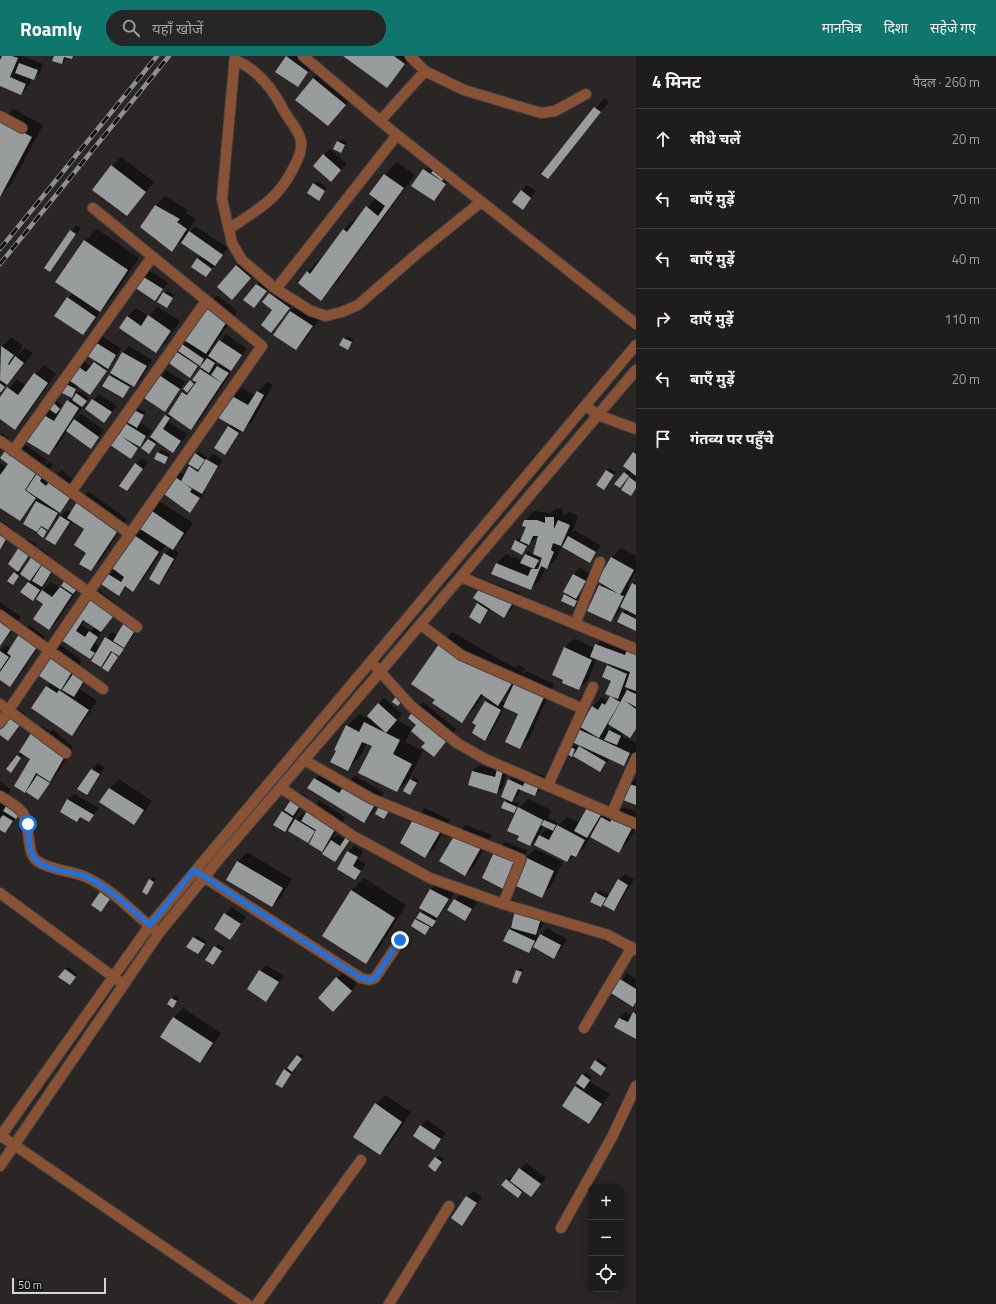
<!DOCTYPE html>
<html lang="hi">
<meta charset="utf-8">
<style>
body{margin:0;font-family:"Titillium Web","Noto Sans Devanagari",sans-serif;background:#272525;color:#f1f3f6}
.controls{position:absolute;right:12px;bottom:12px;display:grid;overflow:hidden;border-radius:8px;box-shadow:0 2px 10px #0003}
.controls button{width:36px;height:36px;display:grid;place-items:center;padding:0;border:0;border-bottom:1px solid #3c3a3b;background:#1f1c1c;color:#f1f3f6;font:20px sans-serif}
.scale{position:absolute;left:12px;bottom:10px;width:94px;box-sizing:border-box;padding-left:4px;border:2px solid #d6d4d3;border-top:0;font-size:11px;line-height:14px;white-space:nowrap;color:#d6d4d3;-webkit-text-stroke:3px #11100f;paint-order:stroke}
.stop{position:absolute;width:12px;height:12px;margin:-9px;border:3px solid #1a73e8;border-radius:50%;background:#fff}
.stop.end{background:#1a73e8;border-color:#fff;box-shadow:0 1px 4px #0008}
.list{margin:0;padding:0;list-style:none}
h2{display:flex;justify-content:space-between;align-items:center;height:52px;margin:0;padding:0 16px;font-size:17px}
h2 small{font-size:13px;font-weight:400;color:#a1a1a3}
.list li{display:grid;grid-template-columns:26px 1fr auto;gap:12px;align-items:center;box-sizing:border-box;height:60px;padding:0 16px;border-top:1px solid #3c3a3b}
.list b{display:block;font-size:15px;white-space:nowrap}
.list em{font-size:13px;font-style:normal;color:#a1a1a3}
.icon{flex:none;width:22px;height:22px;fill:none;stroke:currentColor;stroke-width:2;stroke-linecap:round;stroke-linejoin:round}
.map{position:relative;flex:none;width:636px;height:1248px;overflow:hidden}
header{display:flex;align-items:center;gap:24px;box-sizing:border-box;height:56px;padding:0 20px;background:#0f766e;color:#fff}
header strong{font-size:19px}
nav{display:flex;gap:22px;margin-inline-start:auto;font-size:14px}
.search{width:280px;height:36px;background:#272525;display:flex;align-items:center;gap:10px;box-sizing:border-box;padding:0 14px;border-radius:22px;color:#a1a1a3;font-size:15px}
main{display:flex}
aside{flex:1;background:#1f1c1c}
.map>svg:first-child{display:block}
.shadow{fill:#0007;fill-rule:evenodd}
.building{fill:#989c9c}
.lines{fill:none;stroke-linecap:round;stroke-linejoin:round}
.minor-casing{stroke:#454241;stroke-width:12}
.minor{stroke:#895235;stroke-width:10}
.rail-casing{stroke:#918f8e;stroke-width:4.5}
.rail{stroke:#11100f;stroke-width:3;stroke-dasharray:9;stroke-linecap:butt}
.route{stroke:#1a73e8;stroke-width:5}
</style>
<header>
<strong>Roamly</strong>
<div class="search"><svg class="icon" aria-label="search" viewBox="0 0 24 24"><circle cx="10" cy="10" r="6"/><path d="M15 15l6 6"/></svg>यहाँ खोजें</div>
<nav><a>मानचित्र</a><a>दिशा</a><a>सहेजे गए</a></nav>
</header>
<main>
<div class="map">
<svg width="636" height="1248" viewBox="0 0 636 1248">
<rect width="100%" height="100%" fill="#292625"/>
<path class="shadow" d="M0 0H24L21 6 25 1 43 8 40 17 32 22 30 28 21 37 0 29Z
M55 0H74L71 2 68 1 62 7Z
M288 0H300L313 9 298 30Z
M345 0H412L387 31Z
M322 14 354 39 328 69 313 23Z
M604 42 609 46 548 122 543 117Z
M13 53 43 69 12 127 0 139V66Z
M341 83 347 86 341 96 334 93Z
M330 93 347 108 337 118 324 99Z
M121 101 154 126 127 158 112 110Z
M397 106 415 119 333 231 320 243 307 216 319 204 321 205 344 174 356 162 358 163 376 142 371 138 385 118Z
M430 107 451 122 433 144 413 130Z
M317 125 327 132 321 141 314 128Z
M527 129 536 135 523 152 521 135Z
M165 140 188 154 186 157 196 163 186 179 195 170 228 192 206 220 198 203 201 199 184 182 172 194 156 150Z
M77 169 81 172 50 215 71 175Z
M97 173 139 202 112 242 103 251 92 269 83 278 68 242 73 237 85 185Z
M242 204 256 216 238 236 236 210Z
M149 214 168 227 155 243 143 220Z
M263 222 272 229 254 251 245 244Z
M276 231 295 246 271 275 273 254 263 246Z
M167 234 175 239 167 251 158 246Z
M217 239 237 255 215 288 208 295 211 297 226 278 247 293 230 314V318L200 363 191 372 172 360 168 366 187 378 179 390 173 396 158 386 149 397 142 392 169 357 184 333 194 323 208 302 190 320 167 305 180 288 182 290 187 285 208 249ZM217 304 221 307 218 310 215 307Z
M299 246 321 261 305 284 296 293 274 279 290 255Z
M158 251 180 265 165 287 156 296 127 261 136 252 148 260Z
M102 280 121 293 90 337 78 329 76 335 78 337 80 335 89 342 74 363 81 358 104 374 91 391 67 375 58 389 49 398 43 358 57 345 62 349 59 353 61 355 72 341 61 336 68 325 77 329 68 322 82 304 91 310 96 305V286Z
M347 280 354 283 347 293 340 289Z
M11 281 23 290 15 302 25 292 33 297 16 319 0 335V293Z
M129 290 152 304 140 324 134 330 132 329 123 341 110 320 123 296Z
M44 309 56 318 24 363 15 373 0 362V343L17 323 26 330Z
M166 314 185 326 165 354 145 341Z
M267 326 273 329 252 366 242 374 225 398 229 371 232 368 224 347 242 332 255 339Z
M99 338 117 350 104 365 86 353Z
M138 352 146 356 140 367 152 374 131 402 112 389Z
M2 377 9 382 0 395V379Z
M17 383 47 404 43 412 49 406 53 409 48 416 55 420 61 414 81 429 43 480 38 477 42 471 37 475 35 448 34 447 19 464 0 451V407L7 411Z
M161 394 170 398 165 406 155 402Z
M636 394V433L631 439 630 422 634 417 632 416 622 428 625 417 628 413 624 410Z
M198 395 207 401 205 406 213 398 223 404 203 435 205 436 190 455 175 422 181 416 186 419Z
M142 402 148 406 127 434 136 408Z
M609 412 616 416 606 430 607 414Z
M88 435 127 463 100 505 91 514 86 473 73 465 55 488 46 482 61 460 67 454 71 457 79 444Z
M159 445 193 467 182 484 173 493 179 497 165 521 159 527 164 498 171 492 166 489 142 525 133 534 127 530 119 538 109 519 115 513 135 480 142 473 139 470Z
M562 452 563 460 568 456 578 460 571 479 575 474 601 490 589 506 562 489 556 503 547 512 546 511 540 524 531 533 497 507 506 498 522 505 528 495 534 498 540 479 528 488 522 497 516 485 519 482 522 483 527 471 525 465 534 455 551 457 555 453ZM541 501 544 502 538 509 537 508Z
M3 465 14 474 0 495V468Z
M28 483 37 489 18 514 22 517 40 492 49 499 42 509 49 503 57 509 40 536 33 544 22 536 31 524 21 518 15 525H8L17 514 22 489Z
M621 492 636 500V516L628 529 631 531 636 524V574L623 557 626 553 622 552 611 565 588 554 602 527 599 525 612 501Z
M580 512 591 518 577 540 579 542 574 550 562 544 574 518Z
M487 525 520 537 510 555 504 561 491 552 480 567 478 548 480 546 481 531Z
M51 526 60 532 62 530H80L58 564 49 573 41 536Z
M99 534 120 551 103 574 95 587 100 591 112 576 118 580 132 560 142 567 110 612 107 604 101 610 96 596 90 602 62 584ZM85 564 95 571 91 575 81 569Z
M0 546 21 561 9 579 0 589Z
M29 569 45 581 19 620 10 629 0 622 3 612 0 615V595L6 589 11 592 20 579Z
M452 576 515 612 518 609 525 612 522 619 526 615 554 628 529 682 520 691 519 658 504 651 491 678 485 683 477 669 474 667 489 642 483 639 474 653 461 666 436 644 440 589ZM511 635 506 647 501 645Z
M605 579 631 589 636 584V675L630 681 623 676 622 680 636 687V693L633 700 624 709 610 702 600 715 576 695 572 699 571 692 574 689 579 691 581 689 579 673 593 650 602 641 606 644 611 639 612 625 607 610 610 607 597 602 588 624 579 633 564 592 574 583 595 592ZM626 631 631 632 627 636 625 635ZM610 668 618 673V674L612 672 610 674 607 673Z
M59 588 82 605 76 613 81 610 91 617 80 633 97 645 81 669 72 678 33 652 51 627 37 618Z
M384 642 402 658 397 664 412 672 405 686 423 695 409 723 397 735 373 690 367 687 360 701 347 713 337 694 347 670 359 658 369 663Z
M423 646 456 673 433 700 418 669 414 655Z
M18 652 27 659 8 684 0 678V675Z
M39 669 49 674 47 679 53 673 73 691 59 715 38 743 29 731 25 735 34 699 24 698 13 713 18 700 33 675Z
M98 707 105 712 86 738 79 732Z
M479 709 498 715 509 709 503 731 497 737 469 729 473 715Z
M324 714 347 728 355 720 384 737 373 756 364 766 315 723Z
M533 716 546 721 541 733 535 739 521 733 518 739 512 745 519 748 514 756 505 746 508 743 509 724 515 718 527 722Z
M414 721 419 724 412 735 405 734Z
M636 722V748L624 743 630 728Z
M119 723 152 745 143 758 134 768 101 746 110 732Z
M0 725 11 734 3 745 18 759 5 776 0 773V765L3 759 0 761Z
M300 736 308 741 291 769 285 774 274 768 282 755Z
M74 738 99 752 89 765 81 760 77 765 68 744Z
M528 743 551 754 548 762 558 767 555 772 567 761 580 767 589 751 595 745 607 751 602 761 611 752 618 756 624 751 636 756V772L628 786 619 795 590 780 585 791 567 805 540 780 548 771 544 769 539 780 530 789 520 780 519 752Z
M319 744 345 761 332 783 338 779 345 784 354 773 357 774 341 799 335 805 329 787 322 794 313 780 308 786 289 775 296 764 302 758 306 760Z
M425 752 450 764 434 792 425 801 416 761Z
M466 769 492 779 474 810 465 819 456 778Z
M505 786 527 794 524 804 535 793 563 806 550 831 541 840 495 795Z
M354 790 363 795 358 804 366 808 355 823 348 796Z
M247 796 292 823 281 841 272 850 238 806Z
M625 818 634 823 619 848 613 854 603 848 601 850 592 845 599 834 610 839 619 824Z
M153 820 156 823 147 838 143 836Z
M364 822 406 849 378 894 366 906 352 834Z
M437 827 454 837 443 855 425 877 412 870 424 854 421 852 431 833Z
M107 831 115 836 100 855 92 849Z
M461 837 477 847 465 863 448 854Z
M522 848 546 856 542 871 536 877 541 879 547 872 567 883 560 895 554 901 534 890 529 896 510 874 516 854Z
M231 851 246 861 230 883 215 873Z
M196 879 207 885 198 897 188 890Z
M218 888 224 892 215 905 207 903Z
M266 909 284 920 266 944 248 933Z
M68 911 78 918 73 925 65 913Z
M520 912 524 913 517 927V915Z
M343 916 357 928 339 949 319 942Z
M627 917 636 923V946L612 936Z
M175 939 179 942 173 951 168 948Z
M183 952 221 977 209 996 200 1005 174 962Z
M636 955V981L620 962 626 956 632 960Z
M300 997 304 1000 284 1028 285 1014Z
M598 1002 608 1009 603 1016 596 1005Z
M586 1016 592 1021 589 1025 610 1038 598 1057 588 1066 576 1031Z
M385 1039 411 1056 389 1089 380 1098 376 1048Z
M427 1064 446 1077 434 1093 421 1070Z
M439 1099 444 1103 438 1112 430 1110Z
M526 1107 546 1122 531 1140 523 1134 520 1138 506 1124 509 1121 512 1123Z
M473 1135 482 1141 462 1169 467 1141Z"/>
<path class="building" d="M2 0H12L18 2 10 21 26 28 21 39 0 30V4Z
M54 0H73L72 3 64 1 62 8 52 5Z
M286 0 308 16 298 31 275 16Z
M343 0H394L405 8 387 32Z
M19 7 38 14 34 24 15 17Z
M313 22 346 49 328 70 295 44Z
M594 51 601 56 548 123 541 118Z
M0 64 32 81 0 141Z
M337 85 345 89 341 97 333 93Z
M323 98 341 114 331 126 313 110Z
M111 109 146 136 127 160 92 134Z
M436 111 446 119 442 125 431 117Z
M423 113 446 128 434 145 411 130Z
M384 118 404 132 321 245 298 227 307 215 310 218 343 173 347 176 366 150 378 160 385 150 369 138Z
M313 127 325 135 319 145 307 137Z
M521 134 531 142 523 154 512 146Z
M155 149 180 163 177 166 187 173 172 196 140 171Z
M70 174 76 178 50 216 44 212Z
M189 175 223 199 215 210 181 187Z
M84 184 128 214 100 256 55 226Z
M197 202 212 213 206 221 191 211Z
M236 209 251 222 232 244 217 231Z
M142 220 163 233 155 245 134 231Z
M256 228 267 235 254 252 243 244Z
M163 236 173 242 167 252 157 246Z
M269 237 290 252 271 277 261 269 272 254 262 246Z
M67 241 96 261 83 279 54 260Z
M207 248 228 264 206 298 184 284Z
M290 255 313 270 296 294 273 279Z
M148 259 171 275 156 297 119 272 127 260 141 270Z
M343 282 352 286 348 294 339 289Z
M219 284 242 299 231 315 208 300Z
M95 286 116 299 108 313 86 299Z
M182 288 204 303 200 310 178 295Z
M1 290 14 299 8 308 9 309 15 300 24 307 7 329 0 324Z
M174 294 198 310 190 322 166 305Z
M122 296 147 310 134 331 110 317Z
M207 302 215 307 209 317 200 311Z
M94 306 107 315 90 339 66 322 76 309 86 316Z
M217 310 229 317 222 327 211 319Z
M200 313 222 327 191 374 168 358 182 336 187 339 197 325 195 326 192 324Z
M34 317 48 327 15 374 0 363V341L7 331 18 339Z
M109 319 130 331 123 342 102 330Z
M159 319 180 333 165 356 144 342Z
M190 324 194 328 187 337 183 333Z
M0 327 5 331 1 336H0Z
M64 327 76 333 72 342 60 336Z
M257 335 264 339 243 376 215 360 223 347 227 349 232 340 248 349Z
M76 337 87 345 82 351 72 344Z
M92 343 112 356 104 367 85 353Z
M67 344 79 352 49 399 24 384 42 358 54 365Z
M54 347 60 353 56 358 49 353Z
M134 354 144 359 137 372 127 366Z
M165 359 170 362 163 373 181 385 173 397 150 381Z
M74 363 99 381 91 393 66 375Z
M125 367 146 380 140 391 119 379Z
M228 370 239 377 225 399 214 392Z
M118 378 138 392 131 403 110 389Z
M148 383 156 388 149 398 141 392Z
M7 392 38 414 25 434 36 442 20 465 0 452V419L8 408 0 402Z
M157 396 168 401 165 408 154 403Z
M633 396 636 398V420L623 410Z
M195 397 205 404 198 414 188 408Z
M206 403 218 410 202 438 183 427 192 433 190 436 200 442 190 457 164 438 175 421 181 425 189 410 198 416Z
M135 407 143 413 127 435 119 430Z
M39 414 44 418 40 425 46 430 51 423 72 439 60 457 26 434Z
M606 414 614 419 604 434 596 429Z
M624 416 629 420 620 432 614 428Z
M629 421 636 426V432L631 440 621 434Z
M78 444 119 473 91 515 79 508 86 497 74 489 84 473 67 462Z
M36 445 58 457 48 474 41 470 37 476 23 468Z
M149 453 184 477 173 494 137 471Z
M60 460 70 466 55 489 45 483Z
M545 461H554V473L558 464 570 469 561 490 553 487 551 494 554 496 547 513 541 510 531 534 491 518 496 507 528 520 531 513H538L542 502 533 498 538 480H533L529 489 520 485 526 471 522 470 524 464H537L545 467Z
M41 471 47 475 43 482 37 477Z
M0 474 8 480 0 494Z
M134 479 159 496 133 536 125 530 119 540 101 528 108 518 121 526 124 521 112 512Z
M568 480 596 496 590 507 562 491Z
M515 484 527 490 522 499 511 493Z
M21 488 31 496 18 516 8 508Z
M34 497 44 505 30 525 20 518Z
M164 497 174 503 159 529 149 523Z
M525 498 539 504 534 513 520 507Z
M611 501 634 514 620 539 624 540 611 566 587 555 599 529 619 538 597 525Z
M42 509 52 515 42 531 32 525Z
M14 516 19 520 13 529 7 525Z
M573 518 586 525 576 543 563 536Z
M66 522 79 531 73 538 61 530Z
M28 526 40 534 33 545 20 536Z
M632 527 636 529V559L620 551Z
M481 530 515 543 504 562 473 542Z
M60 531 72 539 49 574 33 563 43 548 36 543 42 534 52 541Z
M564 538 577 545 574 551 561 545Z
M92 540 115 558 101 576 83 564 76 575 85 581 89 575 98 581 90 594 95 597 90 603 61 584Z
M477 547 488 554 480 568 469 561Z
M622 556 636 563V575L617 566Z
M0 562 13 571 0 590Z
M125 565 136 573 124 592 113 585Z
M19 578 37 591 10 631 0 624V616L11 600 7 597Z
M105 581 124 593 119 600 111 595 101 611 91 605Z
M439 588 503 624 505 620 514 624 498 650 481 638 462 667 432 647 435 644 411 628Z
M595 588 625 599 628 591 636 594V635L625 631 630 616 590 601Z
M564 591 592 604 579 634 562 627 563 624 552 619Z
M0 595 9 601 0 614Z
M112 596 118 601 108 616 102 612Z
M49 597 73 614 61 634 36 618Z
M607 609 627 618 618 643 605 638 611 625 602 621Z
M75 615 85 623 74 641 62 634Z
M516 623 546 637 520 693 505 686 518 658 503 651Z
M46 630 57 637 59 634 89 654 72 680 31 652Z
M627 634 636 638V651L625 645 636 653V673L630 682 608 668Z
M398 637 403 643 398 650 392 646Z
M610 640 620 646 599 682 580 671 592 650 598 654 602 647 605 649Z
M485 645 501 654 485 685 472 677 476 669 472 667Z
M378 647 397 664 386 677 367 660Z
M413 655 448 683 434 701 421 691 425 687 411 675 416 669 408 662Z
M11 657 22 666 8 685 0 679V674Z
M364 666 400 684 393 698 412 708 397 736 358 717 372 690 362 686 348 715 330 706 336 695 334 694 346 669 359 676Z
M578 673 630 697 624 710 572 686Z
M33 674 65 700 50 726 36 717 25 737 14 730 30 703 19 696Z
M609 674 621 680 617 689 604 684Z
M579 690 606 706 600 716 573 700Z
M570 691 575 693 572 701 567 698Z
M17 699 21 702 11 717 6 713Z
M91 713 100 718 87 739 77 733Z
M497 713 503 715 497 738 468 729 472 715 495 721Z
M37 719 50 727 38 744 26 736Z
M527 721 540 727 535 740 518 733 512 746 501 741 508 723 523 730Z
M314 722 339 737 345 729 376 747 364 767 307 732Z
M410 723 417 727 410 739 403 735Z
M629 728 636 730V749L623 744Z
M109 732 144 754 134 769 99 746Z
M293 741 302 747 293 760 284 754Z
M67 743 94 759 89 766 80 761 77 766 60 756Z
M504 745 517 751 514 757 501 752Z
M8 747 20 757 16 763 3 755Z
M380 748 390 753 384 763 375 758Z
M588 750 602 757 587 782 574 775Z
M518 751 543 764 530 790 517 784 519 780 507 775Z
M309 752 337 770 322 796 309 788 316 774 301 765Z
M282 755 293 762 285 776 273 769Z
M3 759 13 765 5 777 0 774V763Z
M614 759 634 768 619 797 590 781 601 761 610 766Z
M415 760 442 773 425 802 400 787Z
M295 763 315 775 308 787 288 775Z
M544 764 556 769 553 775 541 769Z
M557 769 585 784 576 801 571 799 567 806 534 789 539 779 549 784Z
M456 777 483 788 465 820 439 805Z
M348 778 352 781 335 806 322 798 331 784 340 790Z
M495 794 519 804 507 835 482 822Z
M347 795 358 801 353 810 361 815 355 824 337 813Z
M525 801 554 815 542 842 512 828Z
M237 805 283 832 272 851 226 824Z
M149 823 154 826 147 839 142 836Z
M618 823 628 829 614 855 603 849Z
M430 833 449 843 437 862 419 852Z
M351 834 395 862 366 908 322 880Z
M100 836 110 843 101 856 91 849Z
M595 836 606 842 601 851 590 846Z
M454 843 472 853 465 865 447 854Z
M515 854 541 862 536 879 511 872Z
M420 856 436 865 432 871 416 862Z
M224 857 241 868 230 884 214 873Z
M415 863 430 871 425 879 411 870Z
M509 873 535 885 529 897 503 885Z
M540 878 561 889 554 903 533 891Z
M193 881 205 888 198 898 186 891Z
M214 890 222 895 213 909 205 904Z
M65 913 76 921 70 929 58 921Z
M259 914 279 926 266 946 247 933Z
M516 914 522 916 517 928 512 926Z
M336 921 352 935 333 956 318 942Z
M620 923 636 933V946L633 951 611 937Z
M171 942 177 945 173 952 167 948Z
M633 956 636 958V983L614 971 619 962 628 966Z
M173 961 213 987 200 1007 160 981Z
M297 999 302 1003 292 1016 287 1012Z
M595 1004 606 1012 601 1020 590 1012Z
M284 1013 291 1018 282 1032 275 1028Z
M582 1018 590 1024 584 1033 576 1027Z
M575 1030 602 1048 589 1068 562 1050Z
M375 1047 402 1066 380 1099 353 1081Z
M420 1069 441 1083 434 1094 413 1080Z
M435 1101 442 1106 435 1116 428 1110Z
M519 1112 541 1128 531 1141 510 1125Z
M506 1123 522 1136 518 1142 501 1129Z
M466 1140 477 1147 462 1170 451 1162Z"/>
<g class="lines">
<g class="minor-casing">
<path id="minor" d="M235 0 222 143 232 187 242 204 276 233 311 255 326 260 342 256 358 249 418 197 481 146
M303 0 397 79
M410 0 425 15 464 34 541 57 555 55 586 38
M0 60 22 72
M380 65 425 15
M229 173C258 153 278 144 294 111 298 102 302 96 301 85 299 74 288 63 283 53 272 32 257 13 235 4
M276 233 397 79 636 268
M586 350 598 359 636 373
M0 385 130 478
M13 395 152 201
M71 436 206 245
M0 472 137 571
M461 521 636 593
M0 559 103 633
M575 568 600 506
M421 569 461 599 583 653
M376 611 411 650 457 687 485 703 636 768
M0 648 66 697
M0 667 89 536 262 290 93 152
M304 704 372 743 521 803 503 848
M548 729 593 631
M281 732 353 780 430 822 503 848 608 879 636 894
M0 740C7 744 17 750 22 756 32 770 25 796 37 805 52 815 70 814 86 821 112 833 132 856 154 873
M612 757 636 702
M199 818 361 922 369 924 375 922 400 885
M0 837 119 925
M584 972 632 891
M1 1080 247 1248
M0 1081 150 869 636 289
M0 1110 159 877 224 797 380 616 636 314
M561 1172 612 1081 636 1030
M257 1248 361 1104
M389 1248 449 1150"/>
</g>
<use href="#minor" class="minor"/>
<g class="rail-casing">
<path id="rail" d="M0 193 157 0
M0 208 169 0"/>
</g>
<use href="#rail" class="rail"/>
</g>
<g class="lines">
<path class="route" d="M28 768C29 779 28 795 35 803 47 816 71 814 87 821 110 833 130 852 150 869L194 814 361 922 370 924 375 922 400 884"/>
</g>
</svg>
<div class="controls">
<button>+</button>
<button>−</button>
<button><svg class="icon" aria-label="locate" viewBox="0 0 24 24"><circle cx="12" cy="12" r="6"/><path d="M12 2v4M12 18v4M2 12h4M18 12h4"/></svg></button>
</div>
<div class="scale">50 m</div>
<div class="stop" style="left:28px;top:768px"></div>
<div class="stop end" style="left:400px;top:884px"></div>
</div>
<aside>
<h2>4 मिनट<small>पैदल · 260 m</small></h2>
<ul class="list">
<li><svg class="icon" aria-label="ahead" viewBox="0 0 24 24"><path d="M12 20V5M6 11l6-6 6 6"/></svg><div><b>सीधे चलें</b></div><em>20 m</em></li>
<li><svg class="icon" aria-label="left" viewBox="0 0 24 24"><path d="M17 20v-9H6M10 6l-5 5 5 5"/></svg><div><b>बाएँ मुड़ें</b></div><em>70 m</em></li>
<li><svg class="icon" aria-label="left" viewBox="0 0 24 24"><path d="M17 20v-9H6M10 6l-5 5 5 5"/></svg><div><b>बाएँ मुड़ें</b></div><em>40 m</em></li>
<li><svg class="icon" aria-label="right" viewBox="0 0 24 24"><path d="M7 20v-9h11M14 6l5 5-5 5"/></svg><div><b>दाएँ मुड़ें</b></div><em>110 m</em></li>
<li><svg class="icon" aria-label="left" viewBox="0 0 24 24"><path d="M17 20v-9H6M10 6l-5 5 5 5"/></svg><div><b>बाएँ मुड़ें</b></div><em>20 m</em></li>
<li><svg class="icon" aria-label="arrive" viewBox="0 0 24 24"><path d="M6 21V4h12l-3 4 3 4H6"/></svg><div><b>गंतव्य पर पहुँचे</b></div></li>
</ul>
</aside>
</main>
